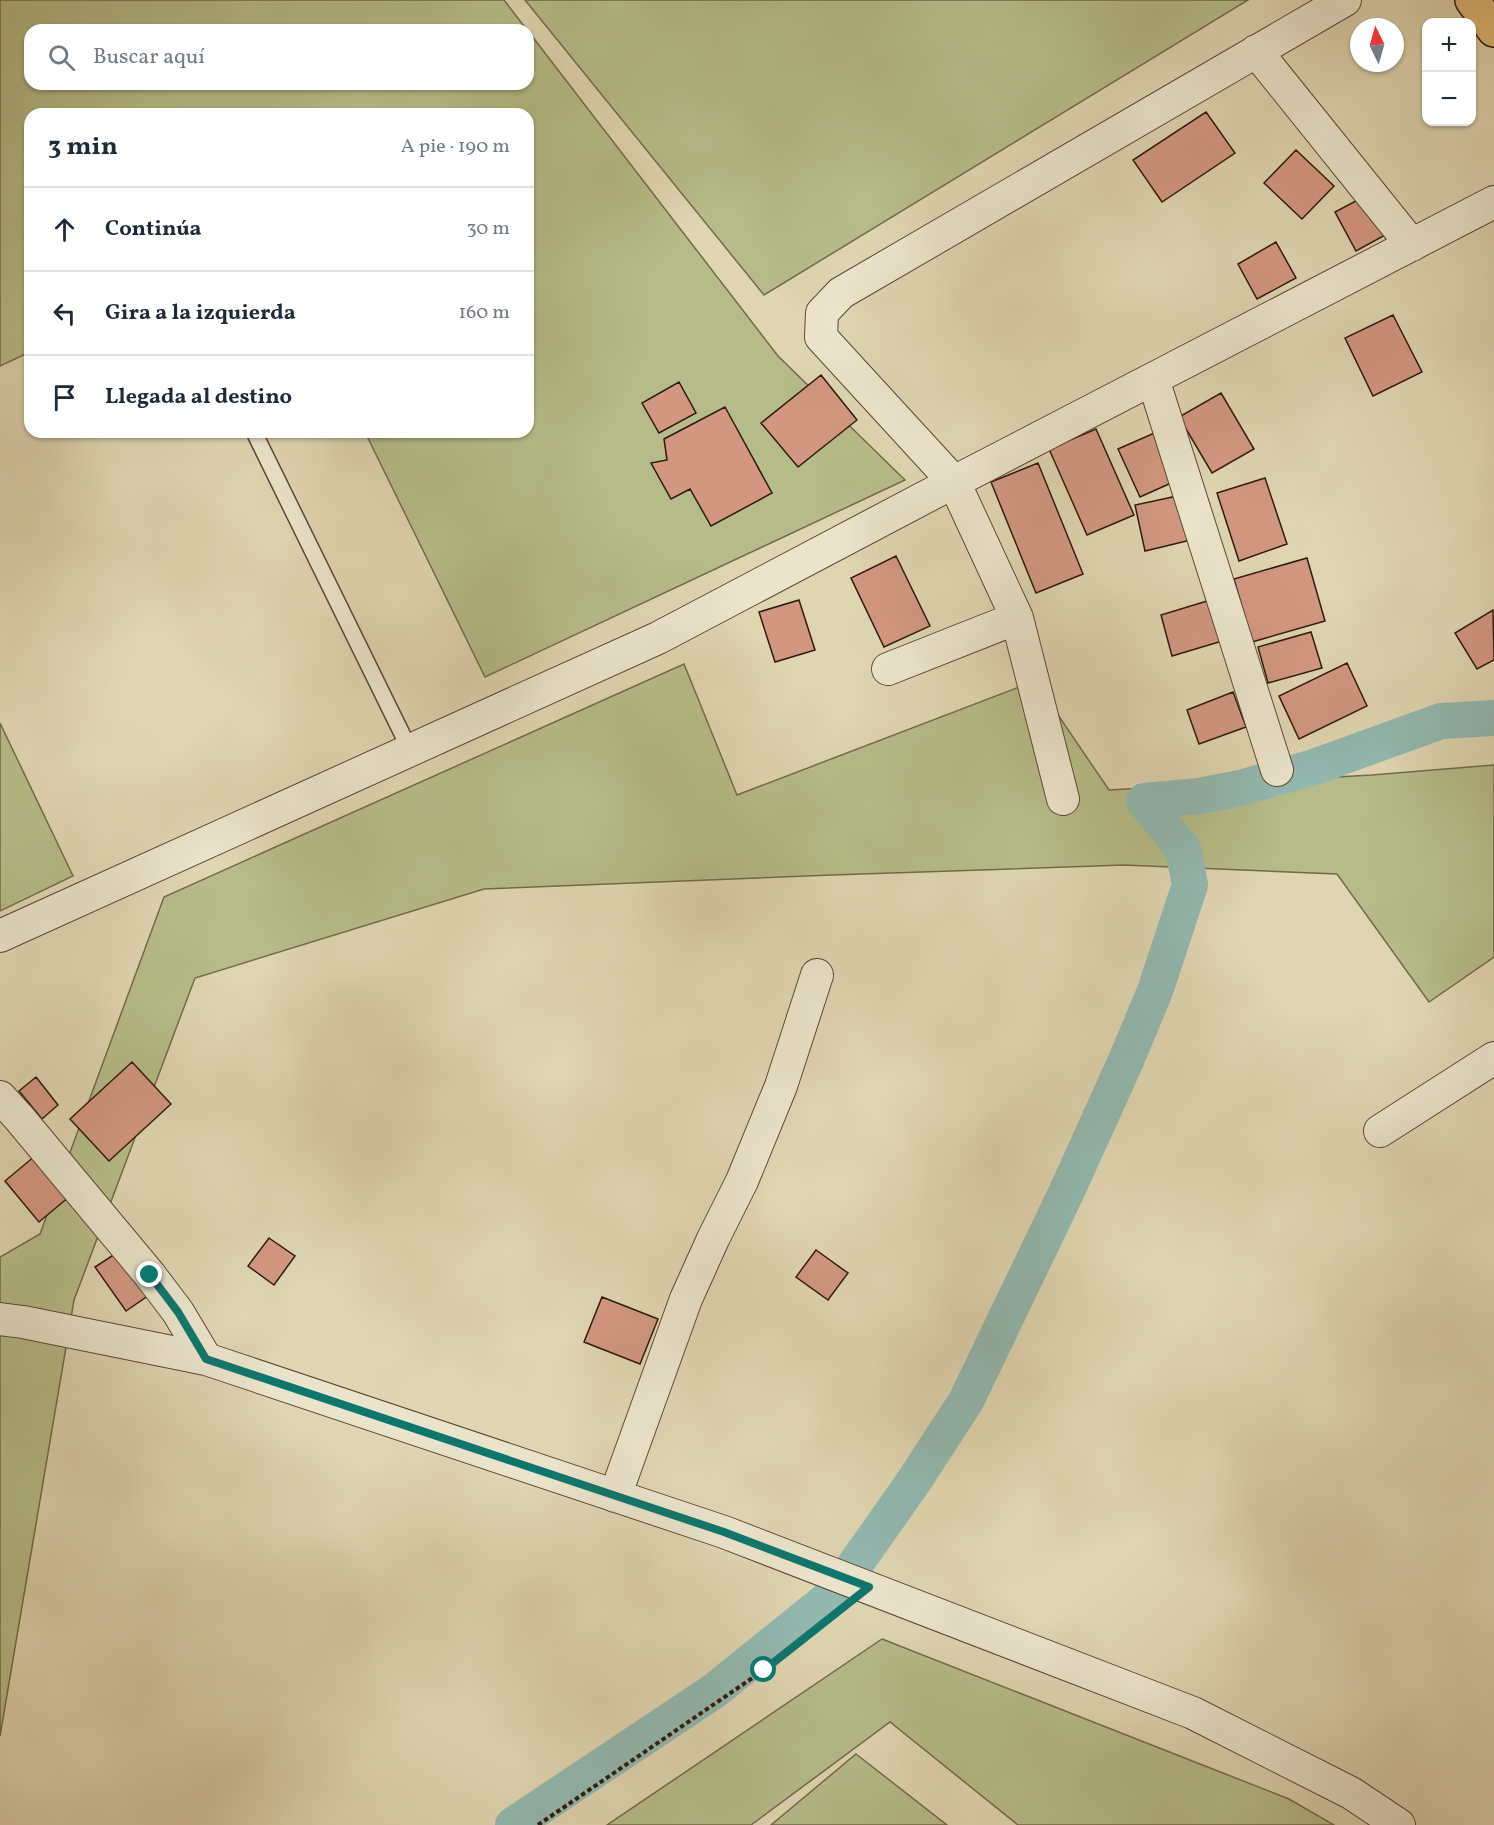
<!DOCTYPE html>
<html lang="es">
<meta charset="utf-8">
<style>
body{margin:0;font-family:Vollkorn,serif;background:#f6f6f7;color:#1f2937}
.controls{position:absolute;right:18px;top:18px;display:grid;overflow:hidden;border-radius:12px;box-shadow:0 2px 4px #0004}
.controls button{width:54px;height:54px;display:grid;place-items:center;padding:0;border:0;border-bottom:2px solid #e0e1e3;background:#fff;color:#1f2937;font:30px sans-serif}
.compass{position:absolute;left:1350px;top:18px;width:54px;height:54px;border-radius:50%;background:#fff;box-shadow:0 2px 4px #0004;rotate:355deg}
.stop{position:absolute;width:18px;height:18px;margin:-14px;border:4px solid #0f766e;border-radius:50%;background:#fff}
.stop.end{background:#0f766e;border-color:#fff;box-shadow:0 2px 6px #0008}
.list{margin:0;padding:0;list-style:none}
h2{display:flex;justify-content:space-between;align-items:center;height:78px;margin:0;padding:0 24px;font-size:26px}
h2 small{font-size:20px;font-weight:400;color:#747a83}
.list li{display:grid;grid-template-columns:39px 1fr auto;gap:18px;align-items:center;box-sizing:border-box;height:84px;padding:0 24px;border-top:2px solid #e0e1e3}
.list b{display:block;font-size:22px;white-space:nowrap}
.list em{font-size:20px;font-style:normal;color:#747a83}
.icon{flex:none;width:33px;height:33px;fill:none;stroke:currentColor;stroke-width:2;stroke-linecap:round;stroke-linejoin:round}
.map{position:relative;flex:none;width:1494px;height:1825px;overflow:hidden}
.search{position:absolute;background:#fff;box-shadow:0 2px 4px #0004;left:24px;top:24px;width:510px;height:66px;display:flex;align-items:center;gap:15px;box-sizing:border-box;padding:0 21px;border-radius:18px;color:#747a83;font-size:22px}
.panel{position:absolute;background:#fff;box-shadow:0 2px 4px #0004;left:24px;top:108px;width:510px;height:330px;border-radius:18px}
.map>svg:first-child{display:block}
.green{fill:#b5bc89;stroke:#726b49;stroke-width:1.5}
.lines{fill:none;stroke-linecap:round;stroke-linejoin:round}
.canal{stroke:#93b8b0;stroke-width:36}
.building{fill:#d29781;stroke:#2f1a09;stroke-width:1.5}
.lane-casing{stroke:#5b4933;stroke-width:18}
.street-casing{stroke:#5b4933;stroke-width:34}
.primary-casing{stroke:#2f1a09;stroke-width:36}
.path{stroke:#2f1a09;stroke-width:4;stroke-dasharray:4.5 3;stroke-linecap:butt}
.lane{stroke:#eae4cc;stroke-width:15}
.street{stroke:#eae4cc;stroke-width:32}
.primary{stroke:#e0ba78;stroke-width:33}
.route{stroke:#0f766e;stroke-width:8}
</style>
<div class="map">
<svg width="1494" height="1825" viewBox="0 0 1494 1825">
<rect width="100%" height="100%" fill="#dfd5b1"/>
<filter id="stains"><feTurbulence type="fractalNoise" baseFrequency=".00333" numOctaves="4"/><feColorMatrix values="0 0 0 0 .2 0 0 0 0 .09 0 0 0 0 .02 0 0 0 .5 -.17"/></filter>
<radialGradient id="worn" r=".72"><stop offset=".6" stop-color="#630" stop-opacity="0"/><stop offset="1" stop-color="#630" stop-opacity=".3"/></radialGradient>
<path class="green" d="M0 0H504L527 30H30V84H528V31L778 356 905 480 485 677 365 432H528V114H30V352L0 366Z
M525 0H1248L764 295Z
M684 664 737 795 1035 681 1109 790 1372 775 1494 765V957L1429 1002 1337 874 1124 865 832 875 484 889 195 978 74 1300 0 1736V1257L40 1234 164 897Z
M0 723 73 876 0 911Z
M882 1639 1289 1799 1334 1825H1018L890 1722 751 1825H607Z
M856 1754 947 1825H771Z"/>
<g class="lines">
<path class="canal" d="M852 1569 914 1481 966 1401 1066 1193 1124 1065 1155 991 1190 885 1183 849 1144 801 1199 796 1240 788 1314 767 1441 721 1494 718
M513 1825 714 1691 833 1595"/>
</g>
<path class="building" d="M1206 112 1235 153 1162 202 1133 160Z
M1296 150 1334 186 1302 219 1264 183Z
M1367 195 1387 234 1356 251 1335 212Z
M1276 242 1296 278 1257 299 1238 264Z
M1393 315 1422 372 1373 396 1345 338Z
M821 375 857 420 798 467 761 423Z
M679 382 696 413 659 433 642 403Z
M1221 393 1254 449 1212 473 1179 417Z
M725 407 772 493 711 526 690 489 671 499 651 463 667 460 664 439Z
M1096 429 1134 515 1087 535 1049 449Z
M1159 431 1180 479 1140 497 1118 449Z
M1038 463 1083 574 1036 593 991 482Z
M1265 478 1287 544 1239 561 1217 493Z
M1182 495 1191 540 1145 551 1135 505Z
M896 556 930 626 884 647 851 578Z
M1307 558 1325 621 1252 642 1234 579Z
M1217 598 1229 639 1172 656 1161 615Z
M799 600 815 650 775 662 759 612Z
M1493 610 1494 660 1477 669 1455 633Z
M1311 632 1322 668 1268 683 1258 647Z
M1347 663 1367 706 1299 739 1279 696Z
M1233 692 1246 727 1199 744 1187 710Z
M132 1062 171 1104 109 1161 70 1119Z
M36 1077 58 1105 42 1119 19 1091Z
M36 1155 70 1196 39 1222 5 1181Z
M269 1238 295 1256 274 1285 248 1266Z
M121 1250 152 1293 126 1311 95 1267Z
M816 1250 848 1273 828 1300 796 1277Z
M602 1297 658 1319 640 1364 584 1342Z"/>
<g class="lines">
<g class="lane-casing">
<path id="lane" d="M254 432 410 750"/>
</g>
<g class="street-casing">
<path id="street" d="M1256 51 1412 245
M1153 379 1277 770
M888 669 1017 618
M1063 799 1017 618 954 482 821 337 822 313 841 293 1345 0
M0 936 658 638 954 482 1494 202
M0 1097 20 1119 150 1275 178 1312 206 1359
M1380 1131 1494 1058
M0 1319 23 1322 206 1359 724 1532 1193 1713 1351 1793 1399 1825
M615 1496 686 1299 713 1239 742 1181 781 1086 817 975"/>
</g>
<g class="primary-casing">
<path id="primary" d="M1472 0 1494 30"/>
</g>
<path class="path" d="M538 1825 764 1670 838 1612"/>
<use href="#lane" class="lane"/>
<use href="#street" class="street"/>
<use href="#primary" class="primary"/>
</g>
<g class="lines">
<path class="route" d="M150 1275 178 1312 206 1359 724 1532 869 1587 764 1670"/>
</g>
<rect width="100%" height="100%" filter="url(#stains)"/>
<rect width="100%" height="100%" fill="url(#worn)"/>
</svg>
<div class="controls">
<button>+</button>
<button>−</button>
</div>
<svg class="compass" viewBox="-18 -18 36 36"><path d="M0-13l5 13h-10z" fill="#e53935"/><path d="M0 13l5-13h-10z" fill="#747a83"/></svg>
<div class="stop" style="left:764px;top:1670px"></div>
<div class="stop end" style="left:150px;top:1275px"></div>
<div class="search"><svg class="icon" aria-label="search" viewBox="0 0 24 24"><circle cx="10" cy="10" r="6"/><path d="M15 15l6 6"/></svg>Buscar aquí</div>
<section class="panel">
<h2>3 min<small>A pie · 190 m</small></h2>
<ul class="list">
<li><svg class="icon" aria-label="ahead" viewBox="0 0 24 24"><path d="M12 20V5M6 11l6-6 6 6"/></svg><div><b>Continúa</b></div><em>30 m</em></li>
<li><svg class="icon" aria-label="left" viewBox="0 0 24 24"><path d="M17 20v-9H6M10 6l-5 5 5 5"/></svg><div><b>Gira a la izquierda</b></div><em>160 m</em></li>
<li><svg class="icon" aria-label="arrive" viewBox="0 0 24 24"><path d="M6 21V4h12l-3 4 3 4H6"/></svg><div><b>Llegada al destino</b></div></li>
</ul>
</section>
</div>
